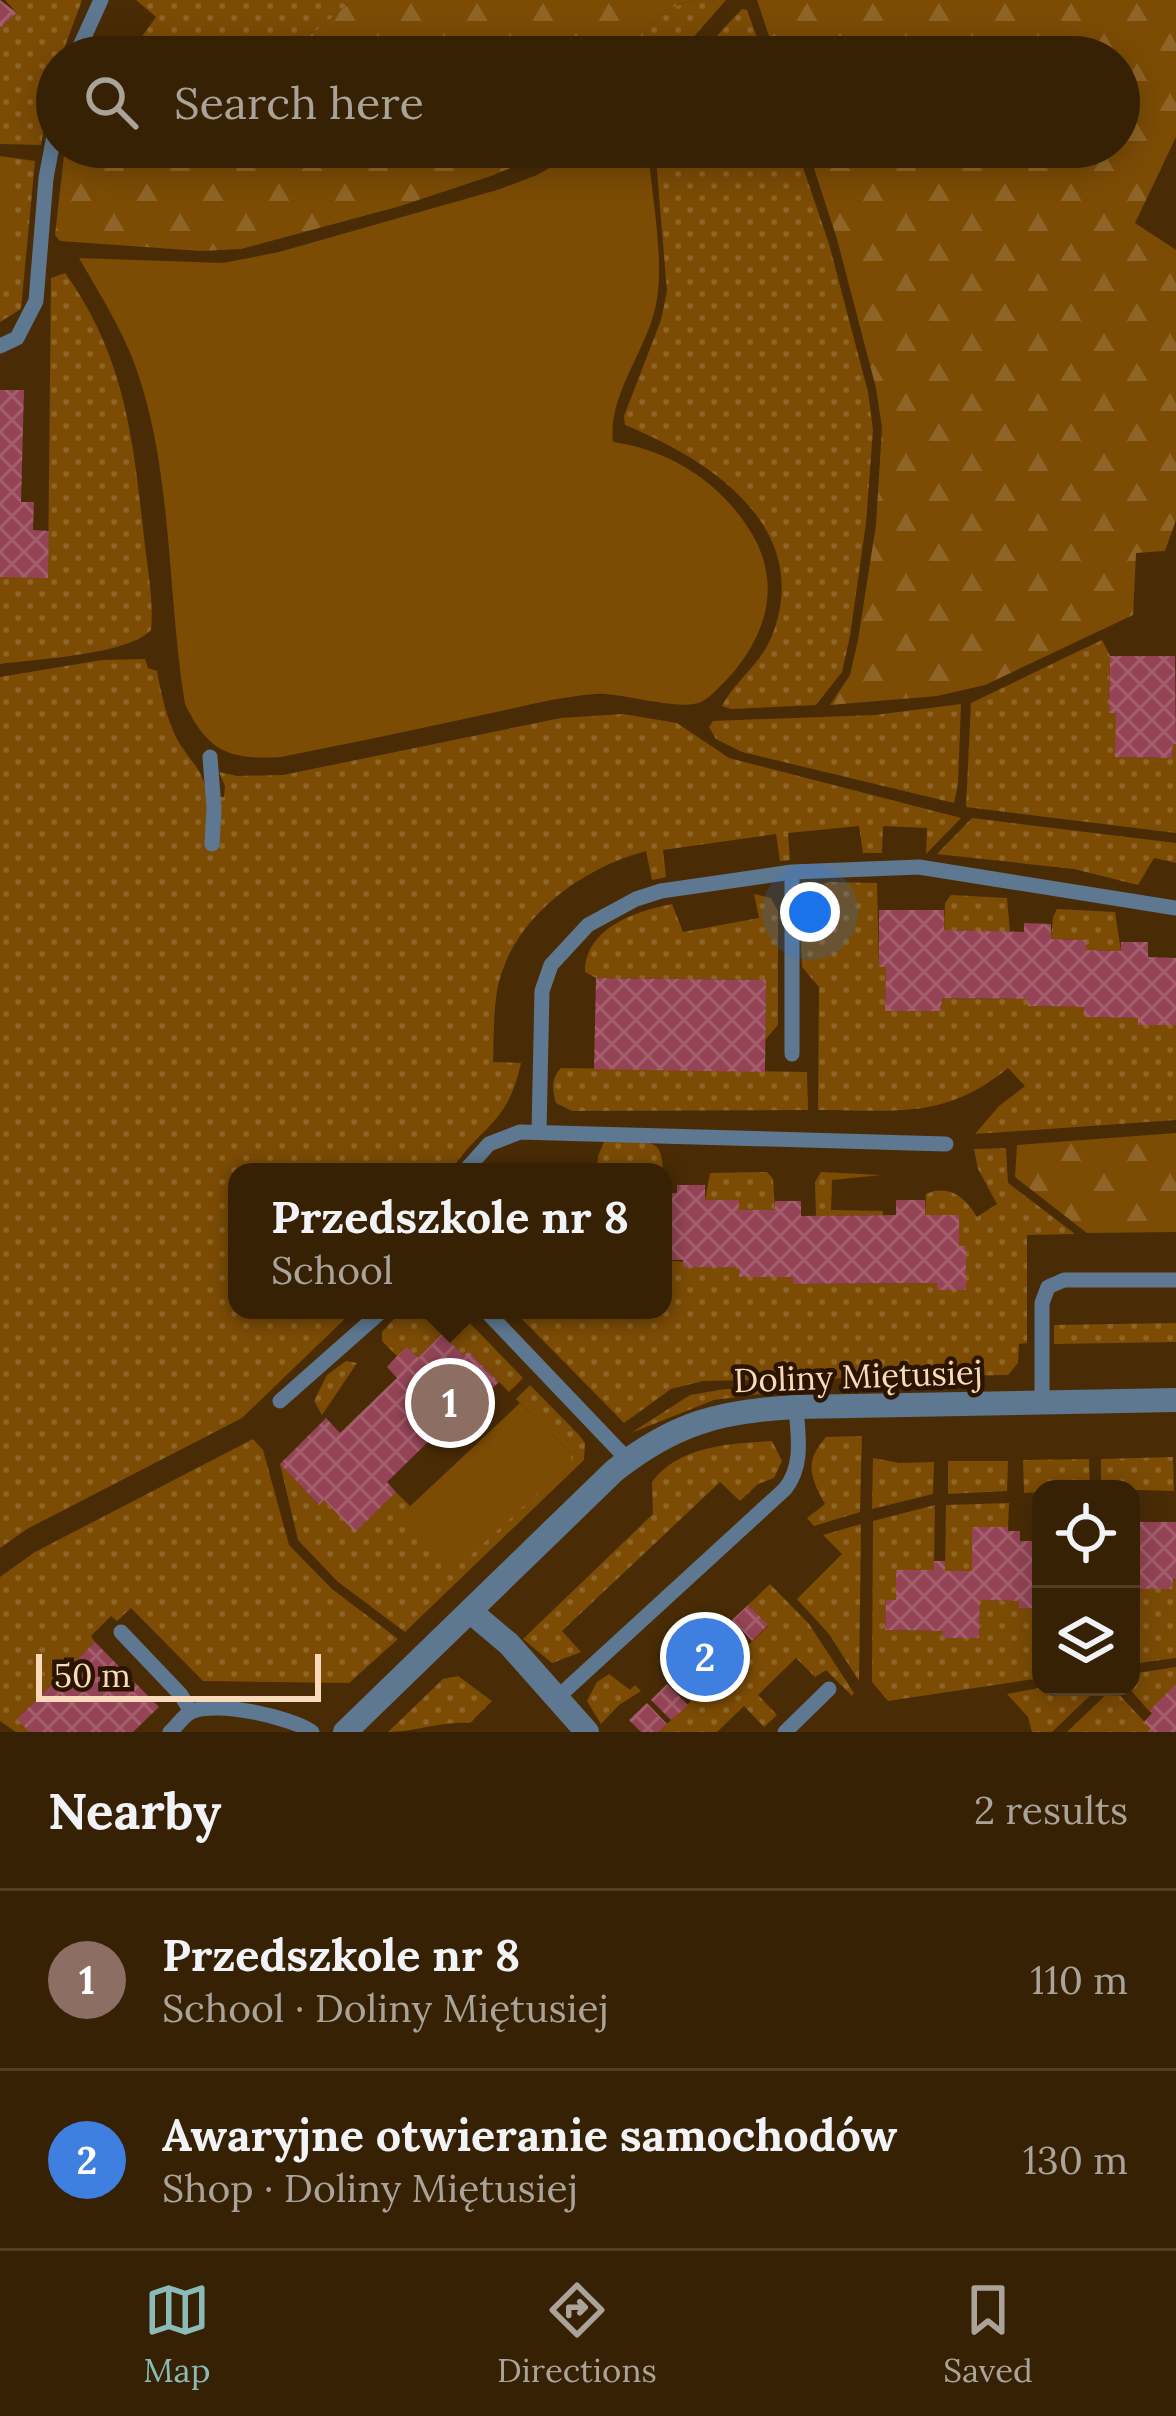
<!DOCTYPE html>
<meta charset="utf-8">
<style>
body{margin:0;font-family:Lora,serif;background:#422e13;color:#f1f3f6}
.controls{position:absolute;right:36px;bottom:36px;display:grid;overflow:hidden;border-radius:24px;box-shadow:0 6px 30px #0003}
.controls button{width:108px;height:108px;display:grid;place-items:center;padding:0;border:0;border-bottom:3px solid #513e26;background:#372104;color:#f1f3f6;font:60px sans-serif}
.scale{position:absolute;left:36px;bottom:30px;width:285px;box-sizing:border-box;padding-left:12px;border:6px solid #f9daba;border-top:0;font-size:33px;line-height:42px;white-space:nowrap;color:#f9daba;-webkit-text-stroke:9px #2b1500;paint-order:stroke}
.you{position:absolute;left:810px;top:912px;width:42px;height:42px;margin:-30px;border:9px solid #fff;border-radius:50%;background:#1a73e8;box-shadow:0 0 0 18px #1a73e833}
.badge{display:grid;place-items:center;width:78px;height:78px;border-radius:50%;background:#8bbbb9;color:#fff;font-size:39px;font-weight:700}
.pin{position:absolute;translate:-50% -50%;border:6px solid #fff;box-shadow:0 3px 12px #0006}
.popup{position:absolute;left:228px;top:1163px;width:444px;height:156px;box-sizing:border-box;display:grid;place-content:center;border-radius:24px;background:#372104;filter:drop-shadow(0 3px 9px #0005);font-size:39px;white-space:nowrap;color:#aaa39a}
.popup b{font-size:45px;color:#f1f3f6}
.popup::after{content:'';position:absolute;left:50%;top:100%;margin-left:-24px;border:24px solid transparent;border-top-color:#372104}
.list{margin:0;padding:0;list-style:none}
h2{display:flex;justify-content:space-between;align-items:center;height:156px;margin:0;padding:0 48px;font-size:51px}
h2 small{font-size:39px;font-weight:400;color:#aaa39a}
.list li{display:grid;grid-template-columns:78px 1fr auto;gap:36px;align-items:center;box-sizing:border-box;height:180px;padding:0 48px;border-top:3px solid #513e26}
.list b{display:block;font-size:45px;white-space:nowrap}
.list p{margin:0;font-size:39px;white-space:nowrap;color:#aaa39a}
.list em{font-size:39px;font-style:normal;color:#aaa39a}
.icon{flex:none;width:66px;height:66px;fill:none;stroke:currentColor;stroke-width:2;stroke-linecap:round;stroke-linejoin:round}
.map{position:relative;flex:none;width:1176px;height:1732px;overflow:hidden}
.search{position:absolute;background:#372104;box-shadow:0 6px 30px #0003;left:36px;right:36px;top:36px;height:132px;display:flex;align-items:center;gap:30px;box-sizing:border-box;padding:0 42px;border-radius:66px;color:#aaa39a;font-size:45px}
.sheet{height:516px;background:#372104}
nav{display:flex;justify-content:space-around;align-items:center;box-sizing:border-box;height:168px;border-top:3px solid #513e26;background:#372104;font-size:33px;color:#aaa39a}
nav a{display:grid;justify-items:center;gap:6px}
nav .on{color:#8bbbb9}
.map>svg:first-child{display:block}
.grass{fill:url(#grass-dots)}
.forest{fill:url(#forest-firs)}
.park{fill:#7c4c05}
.building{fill:url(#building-cross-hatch)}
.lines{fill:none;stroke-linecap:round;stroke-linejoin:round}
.service{stroke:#5f7891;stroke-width:15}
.minor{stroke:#5f7891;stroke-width:24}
.labels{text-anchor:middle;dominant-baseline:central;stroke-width:9;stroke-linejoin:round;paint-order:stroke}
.street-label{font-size:33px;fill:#f9daba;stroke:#2b1500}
</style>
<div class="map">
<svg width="1176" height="1732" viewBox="0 0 1176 1732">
<defs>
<pattern id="grass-dots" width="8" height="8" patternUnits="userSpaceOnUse" patternTransform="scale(3)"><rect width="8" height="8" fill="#7c4c05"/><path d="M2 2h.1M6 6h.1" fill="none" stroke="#8f6527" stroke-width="1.8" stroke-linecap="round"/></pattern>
<pattern id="forest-firs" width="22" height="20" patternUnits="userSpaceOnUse" patternTransform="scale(3)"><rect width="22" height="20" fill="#7c4c05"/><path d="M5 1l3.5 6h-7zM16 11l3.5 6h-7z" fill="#8f6527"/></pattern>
<pattern id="building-cross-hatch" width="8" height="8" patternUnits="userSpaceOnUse" patternTransform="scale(3)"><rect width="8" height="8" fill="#944456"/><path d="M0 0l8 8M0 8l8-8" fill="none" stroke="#a45e6c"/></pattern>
</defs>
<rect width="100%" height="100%" fill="#492c06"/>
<path class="grass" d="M5 0H82L61 57H57L41 145 0 144V28L17 13Z
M136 0H353L316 31 229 57H127L156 17Z
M693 0H726L676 57H626L664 11Z
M742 9 747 10 764 57H697Z
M655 147H796L829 244 868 392 873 430 866 523 850 636 842 672 816 705 731 709 722 706C734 682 760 665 771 638 816 529 711 460 625 425L624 416 661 320 667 291Z
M0 156 35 161 21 309 0 322Z
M65 273C125 356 133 439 144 537 147 567 154 599 151 630 128 655 35 659 0 664V577H48L51 278Z
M1102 640 1110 656 1109 712 1116 713V757L1172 758 1173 744H1176V833L966 807 971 703Z
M145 659 148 668 157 671C161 693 166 716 176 737 189 762 201 764 208 796L224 797 225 786 219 772 237 776 283 775 561 718 623 714 677 723 729 758 961 818 926 854 927 828 883 826 882 853H863L859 826 788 833 790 860 780 861 776 834 663 850 666 877 652 880 646 851C582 868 513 917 498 986 493 1010 494 1037 493 1062L521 1063C507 1127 481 1124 450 1172H237V1310H354L242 1418 27 1529 0 1548V677L102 660Z
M961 704 958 784 954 803 742 752 716 739 709 727 713 721 875 715Z
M972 818 1176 843V863L1154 858 1138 885 1074 869 937 854Z
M829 882 877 883 879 966 886 967 885 1011H941L942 998 1029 999V1006L1084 1007 1085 1017 1138 1018 1139 1025H1176V1120L975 1134 999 1106 1025 1086 1008 1068C945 1120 895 1110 818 1110L819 987 802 967C802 937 791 891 829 882Z
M754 894 771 898 778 911V1025L765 1040 766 980 596 978 585 972C585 928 636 911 672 904L683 932 759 918Z
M951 895 1007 898 1010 932 944 930 945 903Z
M1057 909 1115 912 1121 951 1086 950V940L1051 939 1053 917Z
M561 1068 807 1072 808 1110 572 1111 556 1103C552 1089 551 1079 561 1068Z
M604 1142C660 1142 664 1134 663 1193V1172H597L598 1156Z
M1006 1148 1008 1183 1075 1234 1027 1235V1343L1019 1344 1018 1363 1008 1375 703 1381 671 1389 624 1423 513 1310H663V1260L739 1267 740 1277H793L794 1284 937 1283V1290H966V1247L959 1246V1216L925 1215 926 1194C949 1184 965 1197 977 1217L997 1204 978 1169 974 1149Z
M767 1172 773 1179 775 1210H739V1200H705L710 1173Z
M821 1172 881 1175 832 1180 831 1210 883 1211V1215L816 1216 815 1182Z
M402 1310H457L523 1378 509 1392 469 1352 464 1356 442 1335 418 1358 397 1356 382 1341V1332Z
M1176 1323V1342L1054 1344V1325Z
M346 1361 357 1363 322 1415 314 1401 327 1375Z
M530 1385 580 1436 585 1443 584 1460 405 1632 337 1581 298 1540 280 1464 318 1504 324 1500 355 1531 396 1492 410 1506 405 1512 570 1452 516 1399Z
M725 1389H799L714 1400 631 1433 690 1395Z
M862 1436 860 1512 814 1526 807 1518 825 1504C810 1477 804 1462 826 1437Z
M253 1439 263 1450 289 1545 332 1589 398 1639 349 1683 203 1681 131 1608 117 1621 111 1616 91 1636 95 1642 18 1718 30 1732H16L0 1721V1577L35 1552Z
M772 1441 782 1461 774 1478 758 1484 740 1501 720 1482 562 1631 581 1652 552 1663 523 1639 653 1514 652 1482C678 1446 730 1443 772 1441Z
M1173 1457 1174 1491 1101 1489V1459Z
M873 1458 899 1463 934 1462 933 1494 872 1509Z
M1089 1459 1090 1489 1024 1493 1023 1460Z
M948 1461H1008L1007 1491 948 1494Z
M1009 1503 1008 1527H972V1571H945L946 1505Z
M935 1505 934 1570 896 1571V1600L886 1601 885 1630 943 1631 944 1638H979L980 1600 1019 1601V1608H1041V1678L888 1701 872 1682 873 1521Z
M861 1524 859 1681 829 1634 797 1599 842 1554 823 1535Z
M1176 1579V1658L1131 1664V1599H1137V1589Z
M770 1584 809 1624 854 1693 852 1696 826 1670 815 1677 796 1658 758 1695 777 1715 764 1727 744 1706 717 1732H659L768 1626 748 1605Z
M1176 1667V1687L1149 1711 1128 1687 1131 1674Z
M609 1674 630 1690 635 1685 641 1691 619 1705 601 1724 587 1701 597 1682Z
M458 1676 492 1701 470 1723C439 1721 417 1732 388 1732L443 1679Z
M1044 1687H1099L1052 1732H1032L1028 1717 1007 1694Z
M1113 1688 1151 1729 1147 1732H1067Z"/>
<path class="forest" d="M353 0H693L664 11 626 57H229L316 31Z
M757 0H1176V137L1135 223 1176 250V520L1165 551 1136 553 1133 615 985 685 937 696 830 705 850 675 858 640 876 525 882 428 876 388 837 239 807 147H1119V57H776Z
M65 147H547L550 152 491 176 397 207 241 249 201 251 60 241 55 235Z
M1176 1133V1232L1087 1233 1015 1177 1017 1145Z"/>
<path class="park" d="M586 147H648C651 193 664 254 657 299 650 347 607 394 613 442 670 450 722 483 752 534 782 584 766 636 730 676 722 684 713 695 703 701 683 713 622 692 595 694 556 697 517 708 478 716 413 730 347 744 281 757 229 760 208 752 185 704 167 595 173 469 135 365 121 327 99 293 79 258L223 263 279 252 497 190 537 175Z
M0 171H11L10 280 0 279Z
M520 1403 570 1452 572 1462 463 1562H453L404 1512Z"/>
<path class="building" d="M0 0 17 13 0 28Z
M0 390H24L21 502H34L33 530 49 531 48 578 0 577Z
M1110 656H1175L1176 744H1173L1172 758 1115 757 1116 713H1109Z
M879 910H944V930L1024 932V923L1051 924V939L1086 940V950L1121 951V942H1148V957L1176 958V1025H1138V1018L1084 1017V1007L1028 1006 1029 999 942 998 941 1011H885L886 967H879Z
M596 978 766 980 765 1072 594 1069Z
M677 1185H705V1200H739V1210H775V1201H801V1216L896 1215V1200H925V1215H959V1246H966V1290H937V1283L793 1284V1277H739V1267H683V1260H663V1193H677Z
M442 1334 464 1356 468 1351 499 1382 477 1403 473 1398 387 1482 396 1492 355 1532 324 1500 319 1505 280 1464 326 1418 340 1433 397 1378 387 1367 397 1356 407 1347 418 1358Z
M1137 1522H1176V1579H1173L1172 1589H1137V1599H1131V1532H1137Z
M972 1527H1008V1531H1020V1541H1041V1608H1019V1601L980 1600 979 1638H943V1631L885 1630 886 1600H896V1570H934V1561H945V1571H972Z
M748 1605 768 1625 752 1641 732 1620Z
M728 1624 748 1645 732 1661 711 1641Z
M95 1642 159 1707 133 1732H30L17 1719Z
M707 1644 728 1665 712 1681 691 1660Z
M688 1664 708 1685 691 1701 671 1680Z
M667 1684 688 1705 671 1720 651 1700Z
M1176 1684V1732H1147L1151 1729 1144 1722 1152 1713 1149 1711Z
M647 1703 667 1724 659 1732H641L629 1720Z"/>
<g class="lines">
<path class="service" d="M75 57 101 0
M0 346 17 338 36 301 46 178 57 120
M210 757 214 808 212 844
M792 1054V872
M539 1132 542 991 551 965 588 925 636 899 661 891 792 872 919 867 1176 908
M464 1172 489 1144 520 1132 946 1144
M485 1310 628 1460
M280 1401 383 1310
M1042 1404V1303L1048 1287 1064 1280H1176
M121 1632 181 1695 191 1712
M558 1697 785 1489C804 1465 798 1436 796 1407
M170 1732C176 1727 184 1715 191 1712 215 1700 291 1717 312 1732
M785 1732 829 1689"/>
<path class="minor" d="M471 1612 509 1644 587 1732
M345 1732 614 1471C674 1423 721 1411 796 1407L1176 1400"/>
</g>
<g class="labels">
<g class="street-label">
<text transform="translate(858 1376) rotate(-2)">Doliny Miętusiej</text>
</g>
</g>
</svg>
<div class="controls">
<button><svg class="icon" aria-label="locate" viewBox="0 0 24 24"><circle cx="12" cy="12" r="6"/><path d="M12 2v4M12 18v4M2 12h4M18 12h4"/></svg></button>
<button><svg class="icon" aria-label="layers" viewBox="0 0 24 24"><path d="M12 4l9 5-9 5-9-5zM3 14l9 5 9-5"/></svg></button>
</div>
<div class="scale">50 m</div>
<div class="you"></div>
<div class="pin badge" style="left:450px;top:1403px;background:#8d6e63">1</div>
<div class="popup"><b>Przedszkole nr 8</b>School</div>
<div class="pin badge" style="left:705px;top:1657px;background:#3f7fe0">2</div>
<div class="search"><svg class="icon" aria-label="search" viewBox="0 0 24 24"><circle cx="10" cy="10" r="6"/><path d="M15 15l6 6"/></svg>Search here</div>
</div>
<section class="sheet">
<h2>Nearby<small>2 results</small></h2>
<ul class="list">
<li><span class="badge" style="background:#8d6e63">1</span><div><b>Przedszkole nr 8</b><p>School · Doliny Miętusiej</p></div><em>110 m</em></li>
<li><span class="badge" style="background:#3f7fe0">2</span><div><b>Awaryjne otwieranie samochodów</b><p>Shop · Doliny Miętusiej</p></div><em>130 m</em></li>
</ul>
</section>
<nav>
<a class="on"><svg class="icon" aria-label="map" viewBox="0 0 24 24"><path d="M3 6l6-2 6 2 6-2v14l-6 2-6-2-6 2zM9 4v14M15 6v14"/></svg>Map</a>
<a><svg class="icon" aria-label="directions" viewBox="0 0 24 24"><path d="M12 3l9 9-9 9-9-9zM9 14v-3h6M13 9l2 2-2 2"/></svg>Directions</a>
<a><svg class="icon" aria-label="saved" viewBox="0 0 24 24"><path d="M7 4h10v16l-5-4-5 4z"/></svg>Saved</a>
</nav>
